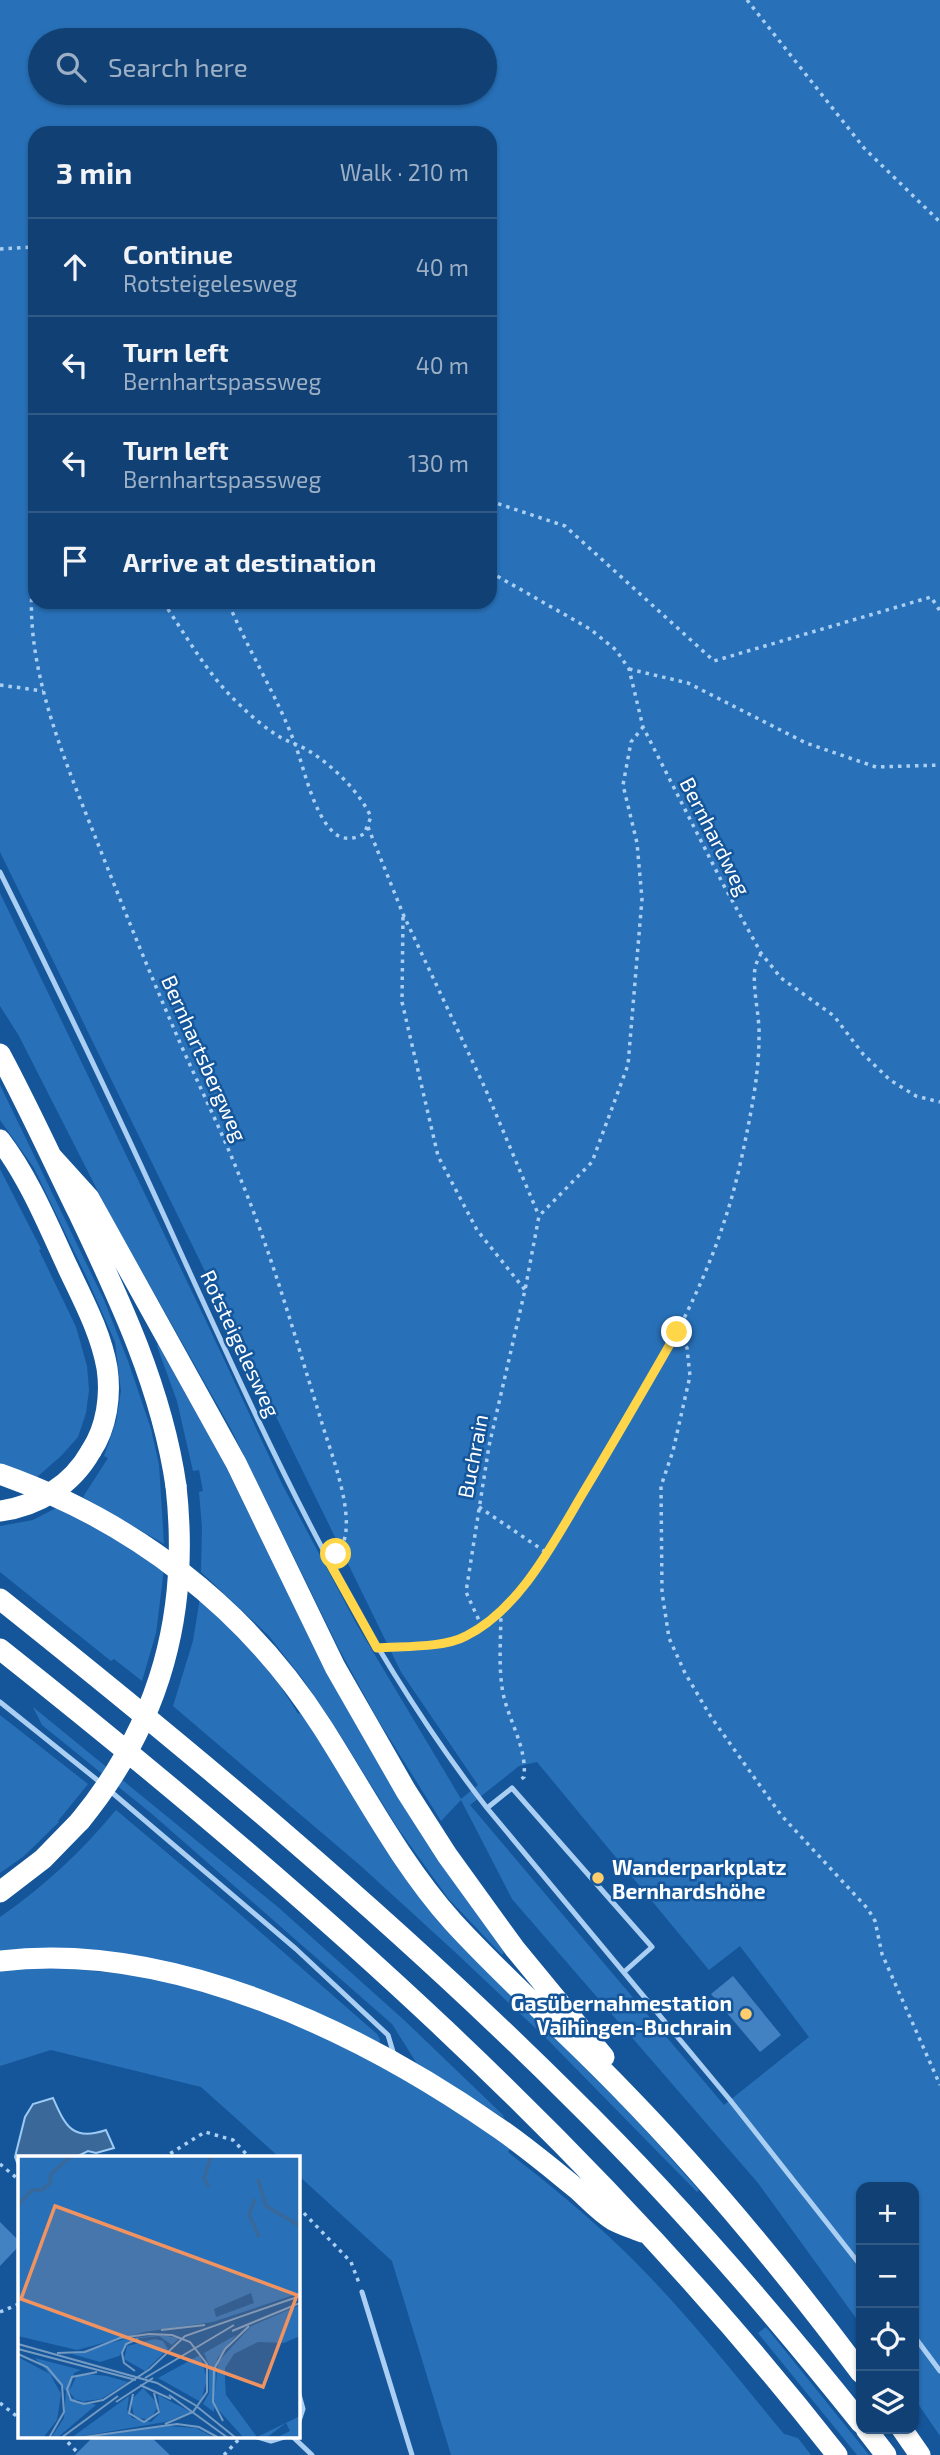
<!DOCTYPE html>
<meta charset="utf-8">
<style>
body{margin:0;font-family:"Exo 2",sans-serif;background:#1e4b7c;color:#f1f3f6}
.controls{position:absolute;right:21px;bottom:21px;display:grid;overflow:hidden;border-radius:14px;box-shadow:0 2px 5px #0004}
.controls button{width:63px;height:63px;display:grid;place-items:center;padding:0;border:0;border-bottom:2px solid #305986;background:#104074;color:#f1f3f6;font:35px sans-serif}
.stop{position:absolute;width:21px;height:21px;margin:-16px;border:5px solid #ffd54a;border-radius:50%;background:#fff}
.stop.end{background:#ffd54a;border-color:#fff;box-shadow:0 2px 7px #0008}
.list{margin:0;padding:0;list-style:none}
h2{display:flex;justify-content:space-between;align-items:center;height:91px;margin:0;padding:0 28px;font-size:30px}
h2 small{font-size:23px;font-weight:400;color:#9cafc5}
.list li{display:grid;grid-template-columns:46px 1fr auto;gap:21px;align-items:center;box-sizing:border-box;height:98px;padding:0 28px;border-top:2px solid #305986}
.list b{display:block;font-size:26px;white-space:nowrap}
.list p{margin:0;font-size:23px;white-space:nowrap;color:#9cafc5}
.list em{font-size:23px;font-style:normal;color:#9cafc5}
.icon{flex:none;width:38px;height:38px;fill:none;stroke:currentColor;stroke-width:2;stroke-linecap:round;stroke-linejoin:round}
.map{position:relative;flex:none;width:940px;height:2455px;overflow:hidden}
.search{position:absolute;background:#104074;box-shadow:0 2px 5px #0004;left:28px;top:28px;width:469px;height:77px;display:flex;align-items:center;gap:18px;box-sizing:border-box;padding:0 24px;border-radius:38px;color:#9cafc5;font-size:26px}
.panel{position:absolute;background:#104074;box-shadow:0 2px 5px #0004;left:28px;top:126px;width:469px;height:483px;border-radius:21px}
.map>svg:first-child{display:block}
.green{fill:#2871b9;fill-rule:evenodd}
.water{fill:#396899;stroke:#9ccaf5;stroke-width:2}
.building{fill:#4282c3}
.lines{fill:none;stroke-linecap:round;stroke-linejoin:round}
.path{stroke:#aacff3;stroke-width:3.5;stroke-dasharray:3.5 5;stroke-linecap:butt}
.service{stroke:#aacff3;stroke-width:5}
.motorway{stroke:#fff;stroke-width:21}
.motorway-bridge{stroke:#fff;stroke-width:21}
.route{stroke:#ffd54a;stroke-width:9}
.poi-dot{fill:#ffcd6c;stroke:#15569b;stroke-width:2.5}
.labels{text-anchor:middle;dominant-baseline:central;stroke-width:5;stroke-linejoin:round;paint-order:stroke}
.street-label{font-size:21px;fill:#fff;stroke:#15569b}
.poi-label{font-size:21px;font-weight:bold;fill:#fff;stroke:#15569b;text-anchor:start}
.inset-river{fill:none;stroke:#396899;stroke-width:3.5}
.inset-road{fill:none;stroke:#739ac3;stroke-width:2}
.view{fill:#f09361;fill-opacity:0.15;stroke:#f09361;stroke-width:3.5}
.inset-edge{fill:none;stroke:#fff;stroke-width:3.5}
</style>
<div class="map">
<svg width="940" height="2455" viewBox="0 0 940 2455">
<rect width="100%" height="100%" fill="#15569b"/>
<path class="green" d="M0 0H940V2436L914 2398V2187H861V2325L758 2183 512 1899 461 1800 441 1821 378 1720 339 1649 231 1429 109 1213 19 1036 0 1006V893L206 1321 282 1484 357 1625 461 1799 478 1785 401 1672 0 852ZM40 40H485V93H40ZM35 133H490V602H35ZM537 1762 709 1970 740 1946 809 2037 724 2105 470 1805 519 1766Z
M0 1085 104 1300 128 1361 151 1429 159 1465 164 1544 83 1497 108 1458 104 1456 116 1422 121 1391 115 1342 87 1278 34 1168 0 1120Z
M0 1169 41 1249 39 1250 76 1327 87 1366 89 1390 86 1413 78 1437 61 1456 37 1477 0 1468Z
M158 1344 224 1463 305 1629 343 1700 504 1952 502 1955 448 1898 397 1827 339 1733 302 1678 268 1635 201 1572 202 1527 199 1492 203 1491 199 1470 193 1471 177 1401 157 1346Z
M56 1508 115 1539 164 1569 156 1633 142 1681 114 1659 111 1661 0 1572V1526L33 1520Z
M200 1598C237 1634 272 1669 298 1714L304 1711 381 1835 699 2190 697 2192 548 2040 455 1952 362 1867 173 1706 193 1641Z
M33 1707 279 1908 404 2020 503 2115 504 2118 419 2067 392 2024 152 1814 42 1725Z
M0 1715 88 1784 58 1821 59 1822 24 1856 0 1873Z
M116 1810 234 1909 377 2034 380 2039 379 2044 230 1981 0 1954V1917C45 1886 82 1851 116 1810Z
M50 1967 146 1976 242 2003 324 2037 388 2068 512 2145 508 2152C547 2183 586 2214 622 2249 681 2306 732 2371 784 2434L798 2438 811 2455H451L392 2261 298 2175V2158L279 2157 201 2087 51 2050 0 2066V1970Z
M766 2327 869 2455H857L758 2333Z"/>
<path class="water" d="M53 2098C65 2125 72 2142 106 2130L114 2148 96 2153 88 2151 76 2157 19 2158V2168L15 2157 25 2117 33 2104Z"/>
<path class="building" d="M733 1976 781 2035 760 2052 711 1994Z
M0 2222 19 2241V2246L0 2266Z
M94 2436H150L170 2455H75Z"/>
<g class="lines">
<path class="path" d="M747 0 864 148 940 222
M0 249 35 247
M490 501 565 526 714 661 931 597 940 611
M35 565C18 656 65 760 98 844 125 912 152 979 181 1045 201 1090 223 1134 241 1180 273 1258 296 1340 321 1420 330 1452 361 1525 338 1552
M490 572 590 629 616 650 629 669 643 727 723 884 761 953 781 978 834 1016 863 1054 890 1080 916 1096 940 1102
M163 602C188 638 208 676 241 706 251 716 263 726 275 734 285 741 298 744 309 751 333 766 359 791 371 817L364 834C354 839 344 841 334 833 313 813 305 771 295 744 277 696 248 650 228 602
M629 669 688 683 806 743 876 767 940 765
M0 685 43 691
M368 827 403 914 485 1088 539 1216
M403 917 402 1002 438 1156 477 1230 525 1290
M677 1332 687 1348 690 1376 673 1451 661 1486 662 1592 669 1638 685 1673 711 1717 781 1815 868 1909 875 1921 882 1954 940 2085
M479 1507 547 1553
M501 1610C501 1637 498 1667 503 1693 509 1722 527 1747 524 1777L519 1781
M482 1627 466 1592 489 1446 525 1290 539 1216 592 1162 628 1065 642 899 637 843 623 785 631 742 643 727
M390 1647C421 1644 455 1647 482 1627 528 1594 555 1540 584 1492 635 1408 695 1314 725 1219 735 1190 742 1157 748 1127 754 1097 759 1067 759 1037 760 1016 752 989 755 968 756 963 759 958 761 953
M163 2158 205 2132 233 2140 250 2158
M0 2164 19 2180
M298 2207 351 2262 359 2283
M0 2312 19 2304
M0 2403 19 2418
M62 2436 78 2453
M224 2455 242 2436"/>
<path class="service" d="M0 872C62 997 123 1124 180 1251 268 1444 356 1640 487 1808L730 2100 861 2266
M0 1702 101 1783
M109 1790 296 1949 388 2035 394 2055
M487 1808 512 1788 652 1947 624 1972
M362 2292 412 2455
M914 2336 940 2371
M298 2391 303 2409 298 2424
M254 2436 271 2441 287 2436
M292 2436 312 2455"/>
<path class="motorway" d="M0 1054C28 1106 52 1159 78 1212 120 1300 162 1389 176 1486
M0 1140C29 1178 48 1225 68 1268 83 1300 101 1333 107 1368 111 1395 107 1427 91 1451
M51 1156 89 1198 236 1463 335 1667 406 1791 447 1855 515 1949 604 2057
M0 1474C133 1521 247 1608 323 1728 365 1794 401 1864 453 1922 506 1980 565 2031 620 2088 707 2177 786 2273 861 2373
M0 1599C197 1756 391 1918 570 2096 674 2198 770 2309 861 2423
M0 1649C304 1890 597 2148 837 2455
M0 1892 43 1859 80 1821
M0 1961C170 1940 361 2032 497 2127 525 2146 551 2168 577 2189 588 2199 600 2212 613 2220 622 2225 633 2228 642 2232
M866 2429 886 2455
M902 2429 920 2455"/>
<path class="motorway-bridge" d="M0 1511C38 1506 72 1485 91 1451
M80 1821C161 1722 190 1612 176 1486"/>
</g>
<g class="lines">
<path class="route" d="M336 1554 328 1560 377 1648C403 1646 444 1648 466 1636 519 1610 554 1542 583 1493 615 1440 646 1386 677 1332"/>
</g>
<g class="poi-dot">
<circle cx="598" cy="1878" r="7"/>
<circle cx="746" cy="2014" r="7"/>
</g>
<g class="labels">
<g class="street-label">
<text transform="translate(716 836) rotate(63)">Bernhardweg</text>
<text transform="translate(205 1058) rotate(66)">Bernhartsbergweg</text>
<text transform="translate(241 1343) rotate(65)">Rotsteigelesweg</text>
<text transform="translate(472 1456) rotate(-79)">Buchrain</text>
</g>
<g class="poi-label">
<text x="612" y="1866">Wanderparkplatz<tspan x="612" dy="24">Bernhardshöhe</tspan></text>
<text x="732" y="2002" text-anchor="end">Gasübernahmestation<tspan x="732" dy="24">Vaihingen-Buchrain</tspan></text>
</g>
</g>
<g transform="translate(18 2156)">
<rect width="282" height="282" fill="#15569b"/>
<path d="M0 0H282V137L195 166 126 176 59 194 0 180ZM233 137 236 147 198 161 196 153ZM282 149V180L266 187 240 186 216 198 207 212V225L208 239 239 281 282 260V282H258L272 275 268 267 248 282H226L196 249 200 206 233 170ZM142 179 161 182 154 189 141 180 114 183 101 200 82 206 54 198 107 183ZM218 179 199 203 196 256 185 248 191 237V209L186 197ZM137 183 145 185 150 193 127 215 106 203 109 190ZM182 199 189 223 183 246 140 222ZM0 201 32 218 43 238 39 264 25 282H0ZM17 202 63 214 56 217 50 241 78 249 39 282H33L46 262 48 235ZM69 218 89 220 110 226 83 243 60 246 51 236 58 221ZM125 232 141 249 132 264 116 261 113 244ZM140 239 173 256 147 266 53 282 111 240 109 254 114 262 133 266 142 257ZM150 270 178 272 197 282H65Z" fill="#2871b9" fill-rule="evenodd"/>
<path class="inset-river" d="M240 23 248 50 282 70M191 31 186 23 193 0M237 43 231 58 241 81M0 49 14 34H24L32 27 33 18 53 0"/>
<path class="inset-road" d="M143 174 187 169M214 175 282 147M0 188 139 227 177 249 218 282M0 193 118 224M39 197 67 196 102 182 131 178 154 179 172 186 189 208V236L175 256 147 268M0 198 29 211 44 229 46 256 31 282M117 215 106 207 104 197 108 188 120 183M79 216 54 221 49 233 53 244 66 248 85 244 132 213 167 180 282 140M127 222 216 169M122 229 153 243M115 238 111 257 126 266 141 256 136 237M151 239 210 282M98 246 135 222M205 265 195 246 196 213 207 193 231 170M43 282 100 240M59 282 159 268 181 271 201 282"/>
<path class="view" d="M37 50 279 139 245 231 3 143Z"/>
<rect width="282" height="282" class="inset-edge"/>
</g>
</svg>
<div class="controls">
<button>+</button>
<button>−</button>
<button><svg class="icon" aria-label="locate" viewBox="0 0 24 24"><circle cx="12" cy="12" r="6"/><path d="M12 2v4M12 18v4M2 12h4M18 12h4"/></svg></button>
<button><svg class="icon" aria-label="layers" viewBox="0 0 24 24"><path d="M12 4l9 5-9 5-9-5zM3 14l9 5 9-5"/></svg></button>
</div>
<div class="stop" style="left:336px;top:1554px"></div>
<div class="stop end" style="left:677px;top:1332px"></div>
<div class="search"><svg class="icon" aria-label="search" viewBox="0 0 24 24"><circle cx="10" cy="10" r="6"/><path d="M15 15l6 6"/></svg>Search here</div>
<section class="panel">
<h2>3 min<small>Walk · 210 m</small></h2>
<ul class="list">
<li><svg class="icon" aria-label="ahead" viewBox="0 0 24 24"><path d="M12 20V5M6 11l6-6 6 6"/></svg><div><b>Continue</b><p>Rotsteigelesweg</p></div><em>40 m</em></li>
<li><svg class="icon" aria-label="left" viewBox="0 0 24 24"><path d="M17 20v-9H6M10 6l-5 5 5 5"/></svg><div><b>Turn left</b><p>Bernhartspassweg</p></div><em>40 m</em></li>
<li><svg class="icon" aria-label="left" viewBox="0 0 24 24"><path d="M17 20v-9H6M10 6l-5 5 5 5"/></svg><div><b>Turn left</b><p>Bernhartspassweg</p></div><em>130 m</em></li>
<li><svg class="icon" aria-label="arrive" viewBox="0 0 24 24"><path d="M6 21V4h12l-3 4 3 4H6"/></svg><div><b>Arrive at destination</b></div></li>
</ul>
</section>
</div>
